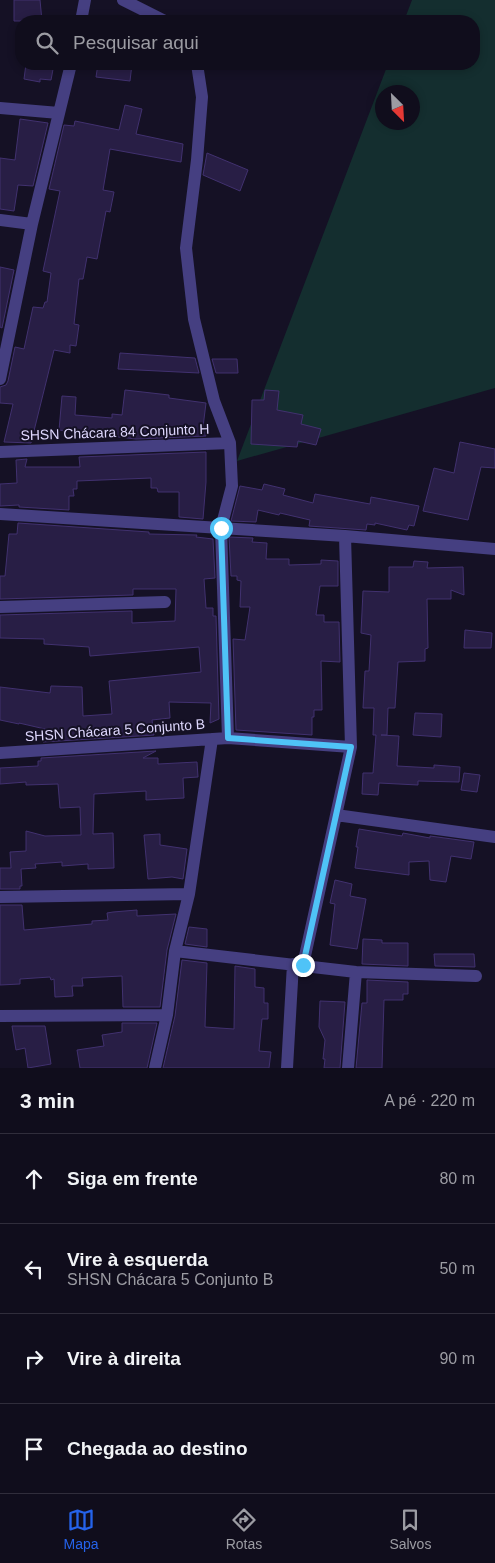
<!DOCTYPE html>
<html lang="pt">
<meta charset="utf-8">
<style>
body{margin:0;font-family:Helvetica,sans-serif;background:#1e1b29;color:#f1f3f6}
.compass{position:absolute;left:375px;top:85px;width:45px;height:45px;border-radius:50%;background:#100d1c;box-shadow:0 2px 8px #0003;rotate:156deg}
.stop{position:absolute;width:15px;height:15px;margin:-11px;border:4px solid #4fc3f7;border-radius:50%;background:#fff}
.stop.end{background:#4fc3f7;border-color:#fff;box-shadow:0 1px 5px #0008}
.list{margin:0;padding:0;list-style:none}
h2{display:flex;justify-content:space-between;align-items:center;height:65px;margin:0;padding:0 20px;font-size:21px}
h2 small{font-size:16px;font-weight:400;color:#9c9ca3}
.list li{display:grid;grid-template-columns:32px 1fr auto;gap:15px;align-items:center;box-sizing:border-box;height:90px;padding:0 20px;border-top:1px solid #302d3b}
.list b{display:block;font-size:19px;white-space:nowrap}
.list p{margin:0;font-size:16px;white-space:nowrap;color:#9c9ca3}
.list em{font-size:16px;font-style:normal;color:#9c9ca3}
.icon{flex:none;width:28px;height:28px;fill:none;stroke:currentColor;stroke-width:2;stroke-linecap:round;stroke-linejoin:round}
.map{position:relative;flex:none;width:495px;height:1068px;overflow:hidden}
.search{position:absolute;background:#100d1c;box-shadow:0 2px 8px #0003;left:15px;right:15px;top:15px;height:55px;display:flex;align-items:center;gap:12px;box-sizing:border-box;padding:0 18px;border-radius:20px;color:#9c9ca3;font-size:19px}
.sheet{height:425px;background:#100d1c}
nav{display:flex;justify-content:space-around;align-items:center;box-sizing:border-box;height:70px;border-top:1px solid #302d3b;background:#100d1c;font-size:14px;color:#9c9ca3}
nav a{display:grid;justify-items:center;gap:2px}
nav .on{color:#2563eb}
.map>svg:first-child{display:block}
.green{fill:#142e2f;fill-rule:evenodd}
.building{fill:#281e45;stroke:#41316f}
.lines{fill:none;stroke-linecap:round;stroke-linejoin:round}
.minor{stroke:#453f81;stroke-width:12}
.route{stroke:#4fc3f7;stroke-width:6}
.labels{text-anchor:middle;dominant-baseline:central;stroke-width:4;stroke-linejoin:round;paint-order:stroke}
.street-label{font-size:14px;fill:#ded7fd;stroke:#151125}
</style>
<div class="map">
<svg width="495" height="1068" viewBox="0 0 495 1068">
<rect width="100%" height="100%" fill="#151125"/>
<path class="green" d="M412 0H495V388L237 461 388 64H474V21H404ZM382 92H412V122H382Z"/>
<path class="building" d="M14 0H40L42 21H14Z
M26 64H54L51 80 40 79V82L24 79Z
M98 64H132L130 81 96 77Z
M125 105 142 109 136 134 183 144 181 162 110 149 103 190 114 192 110 212 106 211 97 259 87 257 83 279H79L74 324 79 325 76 346 70 345V353L54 350 31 443 4 442 13 404 0 403V387L6 385 8 381 15 347 24 349 33 307 43 308 45 302H47L51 273 43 271 60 191 49 189 64 125 74 126 75 121 119 130Z
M20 119 48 123 33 186 18 185 14 211 0 209V158L15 160Z
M207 153 248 170 240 191 203 175Z
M0 267 14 270 2 328 0 327Z
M120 353 195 358 199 373 118 369Z
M212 359H237L238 373H216Z
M125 390 169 395V398L206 403 203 427H205L206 436 136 439 59 430 62 396 76 397 75 415 112 418V414L122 415Z
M265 390 279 391 277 410 303 415 301 424 321 429 316 445 298 441 297 447 251 444 252 400H264Z
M460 442 495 449V468L481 467 468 520 423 511 434 468 454 473Z
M206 452V482L203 519 179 517V492H158L157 488H151V478L77 481V489H73L74 496H69V510L19 507V505L0 506V484L17 483 16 460 27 459 25 467H80L79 457Z
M264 484 285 489 283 495 313 503 315 494 370 504 371 497 419 506 414 526 409 525 407 530 375 523V525L367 524 366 530 309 526 310 520 280 513 279 515 258 510 256 522 231 521 240 486 262 490Z
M18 523 149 532V534L197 535 196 537 213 539 215 578 204 579 206 608H213V616H216L219 719 210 723 211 703 169 702 170 718 152 720 154 735 43 742 45 729 19 723V724L0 720V687L50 693 51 686 82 687 83 716 112 714 109 681 201 672 199 647 90 656 89 647 44 644V639L0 638V615L132 611V623L175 621 176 589H133V595L0 599V576H5L9 534H17Z
M229 537 253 538 252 542 267 543 266 559H289V565L321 564V560L338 561V586H320L316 615H324V622H339L340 662 321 661 322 710H314V717H312V735L236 730 233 639 245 640 250 607H240L241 581 237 580V576H231Z
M414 561 428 562 427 568 463 567 464 595 451 590V599H427L428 648 425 649V661L398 662 395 708H388L387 735H381L399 736 397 766 434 768V765L460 767 459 782 418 781V785L379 783 378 795 362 794 363 773H373L376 735H373L374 708H363L365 671H369L371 635 361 633 363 591 389 592V567H413Z
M465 630 492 633 491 648H464Z
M415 713 442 714 441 737 413 735Z
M156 751 143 758H158V764L197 762 198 777 183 778 184 798 146 800V791L94 794 93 834 113 833 114 868 88 869V864L62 866V862L35 864 36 868 21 869 22 886H20V889H0V868H11L10 852 26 851V831L45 836 81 835 80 807 60 808 58 784 26 785V782L0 784V768L38 766V761H41V758Z
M464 773 480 775 477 792 461 790Z
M359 829 402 836 403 833 430 838V836L474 842 471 859 451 856 446 882 430 880 429 861 409 862V875L355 868 358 847H356Z
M160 834V845L187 849 183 879 172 877 148 879 144 835Z
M335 880 352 884 350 896 366 899 357 949 330 945 335 904 330 903Z
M0 905H22L24 930 92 924V921L108 920 107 913 113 912 137 910V916L176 914 167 950 160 1007H123L122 976 82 978 83 986H72L73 996 55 997 54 979 51 980 50 977 20 979V984L0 985Z
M189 927 207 929V947L185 944Z
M363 939 382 940V943H408V966L362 964Z
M434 954H474L475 967 435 966Z
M182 960 207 963 205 1027 234 1029 235 966 255 969V987L264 988V1003H268V1019H262L259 1051 271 1052 269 1068H163L175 1016Z
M367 980 408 982V994H403V1000H384L382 1068H356L362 1003H367Z
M320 1001 345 1002 340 1068H324L325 1059H323L325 1040 319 1027Z
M122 1023H157L147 1068H80L77 1050 104 1046 102 1035 122 1032Z
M12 1026H45L51 1064 28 1068 25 1048 16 1050Z"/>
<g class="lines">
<path class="minor" d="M123 0 165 21
M81 21 85 0
M197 64 202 97 197 160 186 248 194 319 214 401 230 443 232 486 221 528 228 738
M0 108 59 113
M0 220 32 224
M0 379 32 224 71 64
M0 452 230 443
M0 514 345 536 495 549
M0 607 165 602
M0 753 228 738 351 747
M336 815 495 837
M0 897 189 894
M175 951 356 972 476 976
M303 965 351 747 345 536
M0 1016 167 1015
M155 1068 167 1015 175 951 189 894 212 739
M287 1068 293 964
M348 1068 356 972"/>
</g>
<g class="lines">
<path class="route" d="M221 528 228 738 351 747 303 965"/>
</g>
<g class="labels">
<g class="street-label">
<text transform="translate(115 432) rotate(-2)">SHSN Chácara 84 Conjunto H</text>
<text transform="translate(115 730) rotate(-4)">SHSN Chácara 5 Conjunto B</text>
</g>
</g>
</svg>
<svg class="compass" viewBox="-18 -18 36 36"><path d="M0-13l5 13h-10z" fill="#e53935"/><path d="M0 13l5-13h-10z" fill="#9c9ca3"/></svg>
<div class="stop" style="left:221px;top:528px"></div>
<div class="stop end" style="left:303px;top:965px"></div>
<div class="search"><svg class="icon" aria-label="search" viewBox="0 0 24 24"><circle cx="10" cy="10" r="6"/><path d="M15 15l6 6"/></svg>Pesquisar aqui</div>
</div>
<section class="sheet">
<h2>3 min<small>A pé · 220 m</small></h2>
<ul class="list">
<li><svg class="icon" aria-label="ahead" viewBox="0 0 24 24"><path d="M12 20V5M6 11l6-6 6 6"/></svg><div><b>Siga em frente</b></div><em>80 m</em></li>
<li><svg class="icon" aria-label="left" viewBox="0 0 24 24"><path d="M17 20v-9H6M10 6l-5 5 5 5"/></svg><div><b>Vire à esquerda</b><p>SHSN Chácara 5 Conjunto B</p></div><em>50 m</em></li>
<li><svg class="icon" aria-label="right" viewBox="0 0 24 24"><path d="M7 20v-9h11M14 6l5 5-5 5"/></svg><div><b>Vire à direita</b></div><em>90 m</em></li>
<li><svg class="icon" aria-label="arrive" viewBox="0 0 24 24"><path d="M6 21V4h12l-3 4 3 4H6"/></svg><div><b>Chegada ao destino</b></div></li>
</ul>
</section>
<nav>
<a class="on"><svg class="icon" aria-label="map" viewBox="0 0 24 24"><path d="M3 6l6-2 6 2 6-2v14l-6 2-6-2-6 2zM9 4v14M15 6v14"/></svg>Mapa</a>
<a><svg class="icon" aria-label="directions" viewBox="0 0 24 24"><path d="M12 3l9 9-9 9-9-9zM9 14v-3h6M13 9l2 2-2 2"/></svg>Rotas</a>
<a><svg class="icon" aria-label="saved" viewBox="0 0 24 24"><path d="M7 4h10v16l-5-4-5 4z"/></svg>Salvos</a>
</nav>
